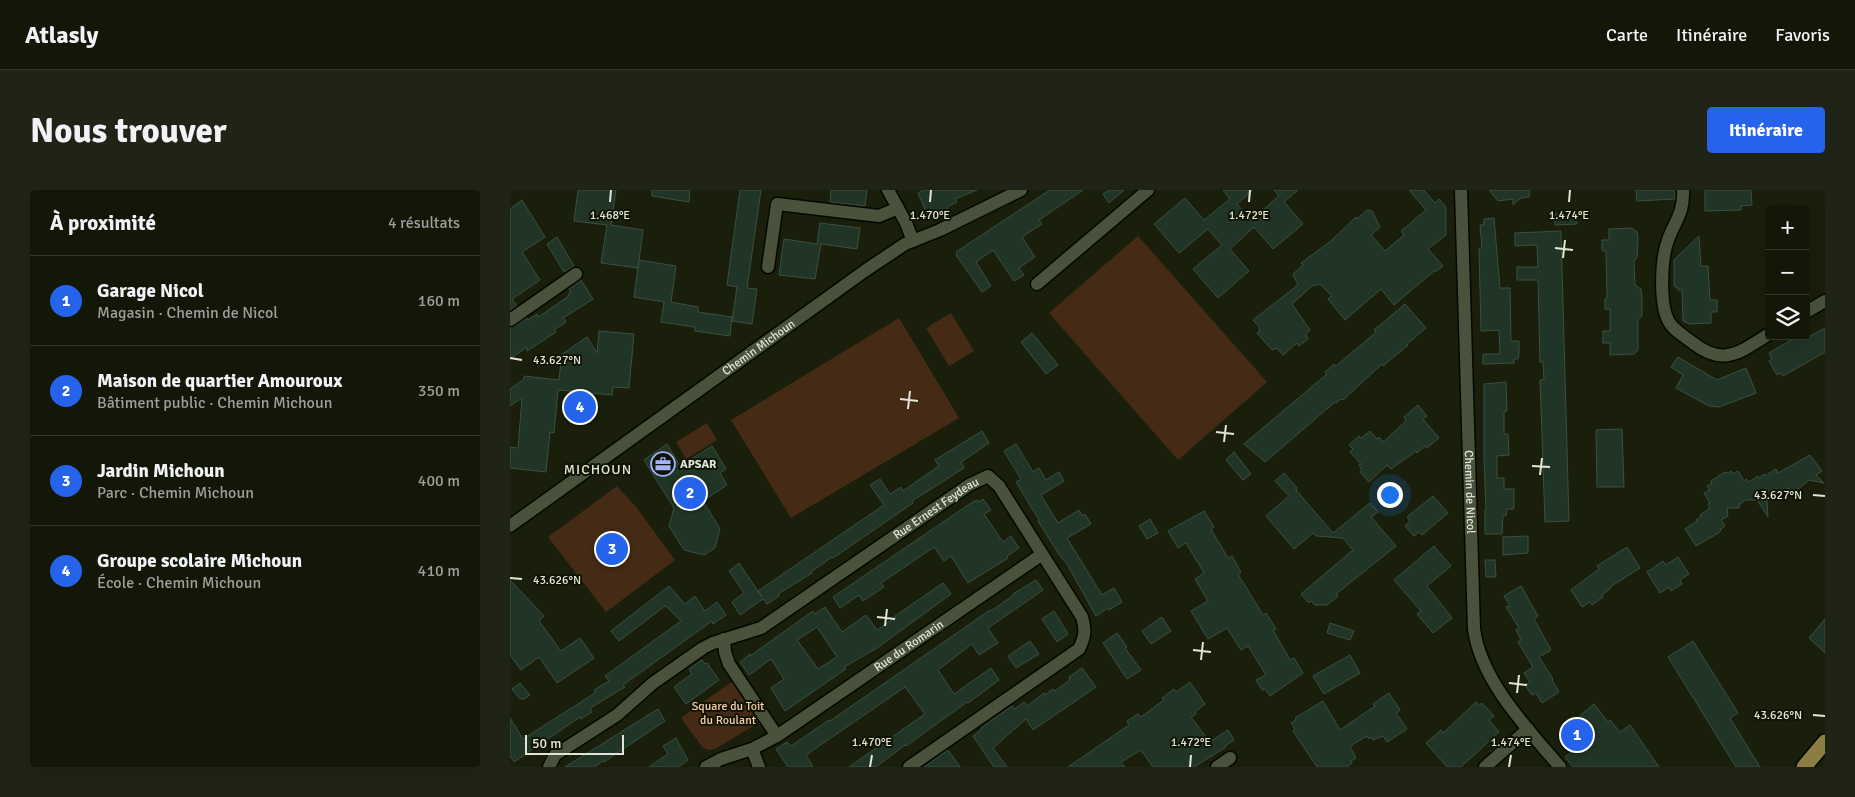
<!DOCTYPE html>
<html lang="fr">
<meta charset="utf-8">
<style>
body{margin:0;font-family:Signika,sans-serif;background:#202416;color:#f1f3f6}
.controls{position:absolute;right:15px;top:15px;display:grid;overflow:hidden;border-radius:5px;box-shadow:0 5px 20px #0002}
.controls button{width:45px;height:45px;display:grid;place-items:center;padding:0;border:0;border-bottom:1px solid #323629;background:#131708;color:#f1f3f6;font:25px sans-serif}
.scale{position:absolute;left:15px;bottom:12px;width:99px;box-sizing:border-box;padding-left:5px;border:2px solid #e2e6d9;border-top:0;font-size:14px;line-height:18px;white-space:nowrap;color:#e2e6d9;-webkit-text-stroke:4px #101503;paint-order:stroke}
.you{position:absolute;left:879px;top:304px;width:18px;height:18px;margin:-12px;border:4px solid #fff;border-radius:50%;background:#1a73e8;box-shadow:0 0 0 8px #1a73e833}
.badge{display:grid;place-items:center;width:32px;height:32px;border-radius:50%;background:#2563eb;color:#fff;font-size:16px;font-weight:700}
.pin{position:absolute;translate:-50% -50%;border:2px solid #fff;box-shadow:0 1px 5px #0006}
.list{margin:0;padding:0;list-style:none}
h2{display:flex;justify-content:space-between;align-items:center;height:65px;margin:0;padding:0 20px;font-size:21px}
h2 small{font-size:16px;font-weight:400;color:#9d9f9c}
.list li{display:grid;grid-template-columns:32px 1fr auto;gap:15px;align-items:center;box-sizing:border-box;height:90px;padding:0 20px;border-top:1px solid #323629}
.list b{display:block;font-size:19px;white-space:nowrap}
.list p{margin:0;font-size:16px;white-space:nowrap;color:#9d9f9c}
.list em{font-size:16px;font-style:normal;color:#9d9f9c}
.icon{flex:none;width:28px;height:28px;fill:none;stroke:currentColor;stroke-width:2;stroke-linecap:round;stroke-linejoin:round}
.map{position:relative;flex:none;width:1315px;height:577px;overflow:hidden;border-radius:5px}
header{display:flex;align-items:center;gap:30px;box-sizing:border-box;height:70px;padding:0 25px;background:#131708;border-bottom:1px solid #323629}
header strong{font-size:24px}
nav{display:flex;gap:28px;margin-inline-start:auto;font-size:18px}
.intro{display:flex;align-items:center;justify-content:space-between;box-sizing:border-box;height:120px;padding:0 30px}
h1{margin:0;font-size:35px}
.button{padding:12px 22px;border-radius:5px;background:#2563eb;color:#fff;font-size:18px;font-weight:700}
main{display:flex;gap:30px;padding:0 30px}
aside{flex:1;background:#131708;border-radius:5px;box-shadow:0 5px 20px #0002}
.map>svg:first-child{display:block}
.green{fill:#452b15}
.building{fill:#213526;stroke:#3a5040;fill-rule:evenodd}
.lines{fill:none;stroke-linecap:round;stroke-linejoin:round}
.minor-casing{stroke:#050800;stroke-width:15}
.primary-casing{stroke:#050800;stroke-width:18}
.minor{stroke:#4b523b;stroke-width:12}
.primary{stroke:#8c7e43;stroke-width:15}
.ticks{fill:none;stroke:#e2e6d9;stroke-width:2}
.labels{text-anchor:middle;dominant-baseline:central;stroke-width:4;stroke-linejoin:round;paint-order:stroke}
.street-label{font-size:12px;fill:#e2e6d9;stroke:#101503}
.poi-label{font-size:12px;font-weight:bold;fill:#e2e6d9;stroke:#101503;text-anchor:start}
.park-label{font-size:12px;fill:#f9ceac;stroke:#101503}
.neighbourhood-label{font-size:14px;letter-spacing:1px;fill:#e2e6d9;stroke:#101503}
.ticks-label{font-size:12px;text-anchor:middle;fill:#e2e6d9;stroke:#101503;stroke-width:4;stroke-linejoin:round;paint-order:stroke}
</style>
<header>
<strong>Atlasly</strong>
<nav><a>Carte</a><a>Itinéraire</a><a>Favoris</a></nav>
</header>
<div class="intro"><h1>Nous trouver</h1><a class="button">Itinéraire</a></div>
<main>
<aside>
<h2>À proximité<small>4 résultats</small></h2>
<ul class="list">
<li><span class="badge">1</span><div><b>Garage Nicol</b><p>Magasin · Chemin de Nicol</p></div><em>160 m</em></li>
<li><span class="badge">2</span><div><b>Maison de quartier Amouroux</b><p>Bâtiment public · Chemin Michoun</p></div><em>350 m</em></li>
<li><span class="badge">3</span><div><b>Jardin Michoun</b><p>Parc · Chemin Michoun</p></div><em>400 m</em></li>
<li><span class="badge">4</span><div><b>Groupe scolaire Michoun</b><p>École · Chemin Michoun</p></div><em>410 m</em></li>
</ul>
</aside>
<div class="map">
<svg width="1315" height="577" viewBox="0 0 1315 577">
<rect width="100%" height="100%" fill="#191f0a"/>
<path class="green" d="M628 46 757 192 668 270 539 123Z
M441 123 464 161 439 176 416 138Z
M389 128 449 228 281 328 221 230Z
M197 233 207 250 176 269 166 252Z
M107 296 127 318 165 370 96 422 38 347Z
M224 490 249 530 245 535 205 559 199 560 193 558 171 528Z"/>
<path class="building" d="M68 0H106L101 35 133 40 128 78 91 73 97 35 64 31Z
M142 0H180L179 12 142 6Z
M230 0H251L237 98 247 99 242 134 222 131 227 97 217 95Z
M321 0H357L355 16 320 12Z
M414 0H467L445 9 447 12 437 17 438 20 425 25 423 21 417 24 408 3Z
M540 0H573L529 30 532 34 512 47 525 67 509 78 514 85 504 91 483 60 466 72 481 96 472 102 446 65 447 64 446 62Z
M599 0H614L599 13 593 4Z
M713 0H743L727 14 741 30 769 6 764 0H788L774 12 793 34 763 59 744 37 720 59 739 81 708 108 683 79 712 55 698 39 669 63 644 34 675 8 694 30 720 9Z
M899 0H914L925 13 929 9 936 17V45L918 59 933 76 927 81H924L884 115 871 99 835 130 818 109 822 106 810 94 802 96 782 114 800 140 796 144 798 149 789 156 787 153 773 165 767 158 762 160 747 143 750 141 749 139 750 138 743 130 788 95 783 84 793 75 791 73 821 51 846 27 847 29 857 20 862 21 870 37 861 45 875 61 894 45 891 41 916 20Z
M979 0H1020L1019 7 1011 8 1003 15V9L988 11Z
M1126 0H1165V9L1127 11Z
M1195 0H1241L1242 15 1231 16V20L1195 21Z
M12 10 35 47 12 62 30 90 2 109 7 116 0 120V19Z
M1066 23 1067 34 1045 35V24Z
M984 28 990 98H1000L1001 151H1009V164L1008 169H1004V173L973 174V164H990L989 140 971 141 969 58H972L970 35H974V29Z
M310 33 350 38 347 59 311 54 305 89 269 85 274 49 307 54Z
M1122 38 1127 42 1128 50 1127 68 1124 71 1125 95 1131 99 1132 107V126L1128 129V160L1124 164 1100 165V153H1093V141H1100V119H1095V109L1097 108 1096 61H1092V50H1099V39Z
M1051 41 1059 331 1035 332 1030 190 1034 189 1033 172H1030L1028 90H1007V77H1028L1027 55 1005 56V43Z
M1189 46 1191 76H1198L1200 110H1207V122H1201V133L1179 134 1173 131 1172 100H1168V98L1164 96V70Z
M47 47 64 76 54 82 37 54Z
M129 70 166 76 161 112 188 117V122L222 127 220 146 185 141V137L151 132 154 112 124 107Z
M71 90 83 109 53 128 56 132 44 140 46 142 17 161V157L0 169V138L17 128 18 130 27 124 28 127 59 106 58 104 61 102 59 99Z
M895 114 916 138 897 154 898 155 873 176 872 174 833 210 831 209 826 213 825 212 755 272 734 254 817 184 815 182 824 174 826 176 858 149 866 142 864 140Z
M1315 138V162L1273 186 1271 183 1267 185 1259 171 1262 169 1259 163 1288 146H1300Z
M89 141 124 144 119 198 103 197 102 205 48 200 44 243 40 242 36 282 0 278V257L8 258 12 208 0 216V199L14 189V186L49 190 51 172 48 167 77 147 87 163Z
M522 143 548 175 536 184 511 152Z
M1168 167 1207 190 1236 178 1246 203 1209 217 1199 216 1166 198 1173 185 1161 177Z
M996 192 997 221 994 222V244H998L999 265 987 266V288H994V299H1004V319H997L996 326 993 325 992 344H975V320H976L974 267V194Z
M908 215 917 226 913 229 929 248 917 258 915 256 907 263 906 261 881 279 877 275 859 292 850 282 852 280 849 275 851 274 840 262 843 259 839 255 849 246 851 248 860 241 867 249 869 247 873 252 896 231 894 227Z
M1112 239 1114 297H1087L1086 240Z
M472 241 479 253 451 272 454 278 402 311 403 313 323 368 322 367 301 382 302 383 268 404 269 406 257 414 253 409 230 425 222 412 234 403 219 381 229 373 252 407 248 401 374 315 360 295 370 289 380 304 391 297 393 301 429 276 425 270Z
M157 254 170 276 202 256 216 279 210 283 217 295 193 311 210 339 205 358 194 365 174 360 159 336 164 318 134 270Z
M506 254 523 282 529 278 536 290 549 282 554 291 531 305 548 333 569 320 572 326 575 324 581 334 557 348 592 405 604 398 612 412 599 420 598 418 586 426 557 374 548 363 528 331 529 330 506 292 511 289 494 261Z
M724 262 741 284 733 290 716 270Z
M1300 265 1312 281 1306 285 1314 293 1299 290 1282 304 1279 298 1268 306 1266 305 1257 311 1258 327 1247 310H1236L1230 314 1229 318H1217L1218 326 1211 330 1215 336 1211 339 1210 342 1186 356 1175 339 1187 331 1186 330 1191 327 1190 325 1200 318 1198 314 1200 313 1194 303 1200 300 1197 296 1201 294V291L1215 282 1218 283 1221 281 1223 284 1228 281 1234 291 1236 289 1239 292 1248 286 1249 288 1254 284 1255 286 1266 279 1268 283Z
M774 283 787 298 786 300 823 343 860 313 868 322 861 327 886 356 826 404 828 406 817 415H805L801 411 799 413 791 404 843 360 833 348 806 346 803 343 784 359 756 326 779 306 765 291Z
M923 306 938 323 912 345 909 342 904 346 895 336 900 331 897 327Z
M473 309 481 320 474 324 493 352 501 346 509 358 497 366 498 368 458 393 441 366 434 371 424 357 371 393 374 397 353 411 349 405 330 418 323 407 461 313 467 310 469 312Z
M694 321 704 337 701 339 718 368 722 366 731 382 728 384 753 425 756 423 766 439 763 440 780 470 784 468 793 483 760 506 755 499 752 500 746 490 756 485 738 456 731 460 717 438 698 449 681 421 698 411 685 389 694 383 676 353 668 358 658 341Z
M640 329 648 343 637 349 629 336Z
M1018 346V363L993 365V347Z
M924 356 941 376 917 396 942 428 923 443 907 424 911 421 884 390Z
M1117 357 1130 378 1100 397 1101 398 1092 405 1093 407 1082 415 1080 412 1072 417 1061 400 1089 379 1087 376Z
M1168 367 1179 384 1170 390 1172 394 1161 401 1159 397 1150 403 1137 382 1153 371 1156 375Z
M975 370H985L986 387H976Z
M0 390 34 426 29 431 51 461 70 448 84 468 47 493 29 467 11 480 0 465Z
M526 390 533 400 478 438 488 453 469 465 462 454 428 480 444 504 481 478 489 490 469 505 458 513 457 512 396 556 395 555 366 577H339L415 524 395 497 296 565 303 577H278L266 559 277 552 281 556 319 530 320 531 480 420 481 421 504 405 503 404Z
M433 393 441 404 367 458 334 477 336 479 275 521 261 498 274 489 261 469 239 485 230 472 240 464V466L303 421 305 424 315 417 332 442 356 425 367 440 386 427 385 426ZM307 437 327 467 308 479 287 450Z
M159 396 175 414 185 406 195 421 207 412 216 425 203 434 202 431 113 495 115 497 80 518 82 522 71 529 70 527 4 572 0 566V528L13 549 85 503 84 500 99 491 95 486 171 431 157 417 155 416 109 451 101 441Z
M1011 396 1028 426 1024 429 1041 460 1029 467 1043 489 1042 490 1049 502 1032 513 1026 503 1022 505 1015 495 1020 492 1014 483 1023 477 1008 452 1011 450 1006 440 1009 438 996 417 1000 416 994 406Z
M544 421 558 444 547 452 532 429Z
M652 427 661 441 641 454 632 441Z
M1315 429V463L1299 448Z
M820 433 844 441 840 450 817 443Z
M607 443 617 457 615 458 631 480 617 489 593 453Z
M520 451 529 464 506 478 498 466Z
M1183 451 1228 523 1220 528 1250 577H1226L1158 467Z
M840 465 850 483 814 504 803 486Z
M192 470 195 474 197 473 209 490 176 514 164 497 182 484 179 479Z
M572 478 586 497 523 540 516 529 483 558 497 577H484L463 546 472 539 471 538 502 516 505 519 514 512 517 516 534 503 535 505 543 499 545 501 560 490 559 487Z
M680 492 695 514 685 522 686 524 681 527 699 551 702 549 703 550 718 540 724 550 715 556 716 557 684 577H643L631 560 611 572 615 577H558L619 535 617 531 628 524 631 527 654 510 652 508 664 499 666 502Z
M10 493 20 505 14 509H10L2 499Z
M879 503 890 520 886 523 897 539 877 552 873 546 863 550 861 547 859 549 857 546 840 556 846 568 841 571 842 573 837 577H807L783 541 785 539 781 533 786 530 785 528 813 511 830 540 865 516 863 514Z
M966 512 968 516 972 513 984 526 979 530 989 542 951 577H937L916 553 931 540 933 543Z
M1084 514 1098 532 1100 530 1110 542 1120 535 1149 577H1063L1055 567 1064 560 1050 543Z
M148 519 155 531 94 572 93 571 84 577H55Z
M166 548 178 570 168 577H139L158 564 153 556Z
M438 560 450 577H414Z"/>
<g class="lines">
<g class="minor-casing">
<g id="minor">
<path d="M378 0 396 33 403 51"/>
<path id="s1" d="M951 0 964 439C971 491 1017 538 1050 577"/>
<path d="M1173 0C1174 24 1165 30 1158 50 1151 69 1148 121 1162 136 1168 143 1177 148 1183 153 1214 177 1230 162 1259 144"/>
<path d="M258 77 267 14 369 26 388 18"/>
<path d="M527 94 638 0"/>
<path d="M1296 122 1315 111"/>
<path d="M0 130 66 84"/>
<path id="s2" d="M0 336 356 80 395 54 430 40 511 0"/>
<path id="s3" d="M214 449 215 462 219 474 267 546 531 365"/>
<path d="M242 559 249 577"/>
<path id="s4" d="M39 577 45 565 107 525 143 493 193 458 203 453 251 438 459 295 478 286 489 296 572 427C576 440 575 447 569 459L399 577"/>
<path d="M196 577 211 569 242 559 267 546"/>
<path d="M707 577 720 568"/>
<path d="M975 577 1018 539"/>
</g>
</g>
<g class="primary-casing">
<path id="primary" d="M1294 577 1315 552"/>
</g>
<use href="#minor" class="minor"/>
<use href="#primary" class="primary"/>
</g>
<path class="ticks" d="M100 12 101 0M420 12 421 0M739 12 740 0M1059 12 1060 0M1045 58 1063 60M1053 68 1055 50M0 168 12 170M390 209 408 211M398 219 400 201M706 242 724 244M714 252 716 235M1022 276 1040 277M1030 285 1032 268M1303 305 1315 306M0 388 12 389M367 427 385 429M375 436 377 419M683 460 701 462M691 470 693 452M999 493 1017 495M1007 503 1009 485M1303 525 1315 526M360 577 362 565M680 577 681 565M999 577 1001 565"/>
<defs>
<g id="office-ring" transform="scale(1.25)"><circle r="9.5" fill="#101503" stroke="#a4b2fc" stroke-width="1.5"/><path d="M-6-3h4V-5.5h4V-3h4V5H-6ZM-1-4.5V-3h2v-1.5ZM-6 0V1H6V0Z" fill="#a4b2fc"/></g>
</defs>
<g fill-rule="evenodd">
<use href="#office-ring" x="153" y="274"/>
</g>
<g class="labels">
<g class="street-label">
<text stroke="none"><textPath href="#s2" startOffset="306">Chemin Michoun</textPath></text>
<text stroke="none"><textPath href="#s1" startOffset="302">Chemin de Nicol</textPath></text>
<text stroke="none"><textPath href="#s4" startOffset="470">Rue Ernest Feydeau</textPath></text>
<text stroke="none"><textPath href="#s3" startOffset="272">Rue du Romarin</textPath></text>
</g>
<g class="poi-label">
<text x="170" y="274">APSAR</text>
</g>
<g class="park-label">
<text x="218" y="516">Square du Toit<tspan x="218" dy="14">du Roulant</tspan></text>
</g>
<g class="neighbourhood-label">
<text x="88" y="279">MICHOUN</text>
</g>
</g>
<g class="ticks-label">
<text x="100" y="29">1.468°E</text>
<text x="420" y="29">1.470°E</text>
<text x="739" y="29">1.472°E</text>
<text x="1059" y="29">1.474°E</text>
<text x="47" y="174">43.627°N</text>
<text x="1268" y="309">43.627°N</text>
<text x="47" y="394">43.626°N</text>
<text x="1268" y="529">43.626°N</text>
<text x="362" y="556">1.470°E</text>
<text x="681" y="556">1.472°E</text>
<text x="1001" y="556">1.474°E</text>
</g>
</svg>
<div class="controls">
<button>+</button>
<button>−</button>
<button><svg class="icon" aria-label="layers" viewBox="0 0 24 24"><path d="M12 4l9 5-9 5-9-5zM3 14l9 5 9-5"/></svg></button>
</div>
<div class="scale">50 m</div>
<div class="you"></div>
<div class="pin badge" style="left:1067px;top:545px">1</div>
<div class="pin badge" style="left:180px;top:303px">2</div>
<div class="pin badge" style="left:102px;top:359px">3</div>
<div class="pin badge" style="left:70px;top:217px">4</div>
</div>
</main>
